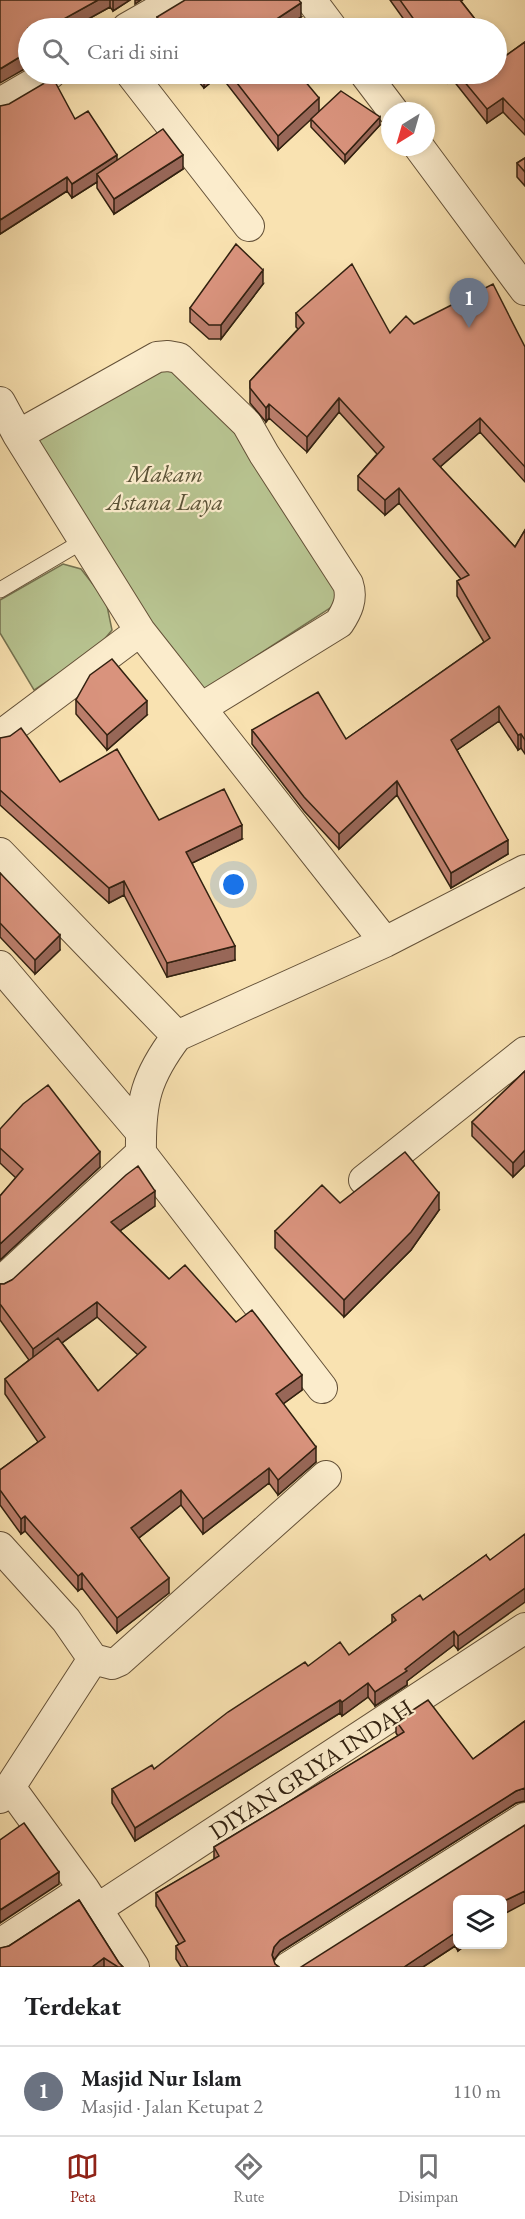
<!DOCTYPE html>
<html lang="id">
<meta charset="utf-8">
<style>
body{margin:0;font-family:"EB Garamond",serif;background:#f2f2f2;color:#202124}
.controls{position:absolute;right:18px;bottom:18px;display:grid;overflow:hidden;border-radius:9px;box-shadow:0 3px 9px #0003}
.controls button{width:54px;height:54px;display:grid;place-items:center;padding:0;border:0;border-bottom:2px solid #e0e0e0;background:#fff;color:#202124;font:30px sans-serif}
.compass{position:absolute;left:381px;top:102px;width:54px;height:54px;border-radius:50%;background:#fff;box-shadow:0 3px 9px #0003;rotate:217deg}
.you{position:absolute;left:234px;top:885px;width:21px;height:21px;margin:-15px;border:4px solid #fff;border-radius:50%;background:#1a73e8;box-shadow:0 0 0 9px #1a73e833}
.badge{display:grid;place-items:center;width:39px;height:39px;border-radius:50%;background:#8f2418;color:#fff;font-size:20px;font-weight:700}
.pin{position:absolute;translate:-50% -50px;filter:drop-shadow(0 2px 3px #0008)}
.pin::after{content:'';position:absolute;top:32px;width:21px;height:18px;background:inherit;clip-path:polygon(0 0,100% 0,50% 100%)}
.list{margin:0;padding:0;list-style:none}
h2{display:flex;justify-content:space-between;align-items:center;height:78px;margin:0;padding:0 24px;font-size:26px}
h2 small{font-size:20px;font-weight:400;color:#757577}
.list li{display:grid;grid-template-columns:39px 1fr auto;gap:18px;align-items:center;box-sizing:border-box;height:90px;padding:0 24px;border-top:2px solid #e0e0e0}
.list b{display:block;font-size:22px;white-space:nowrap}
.list p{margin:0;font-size:20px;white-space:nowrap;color:#757577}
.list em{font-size:20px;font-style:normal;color:#757577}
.icon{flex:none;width:33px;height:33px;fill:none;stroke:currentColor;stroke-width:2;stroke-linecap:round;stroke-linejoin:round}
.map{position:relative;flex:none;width:525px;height:1967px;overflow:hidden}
.search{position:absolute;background:#fff;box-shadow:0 3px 9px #0003;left:18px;right:18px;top:18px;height:66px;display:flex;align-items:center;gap:15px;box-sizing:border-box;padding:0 21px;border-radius:33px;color:#757577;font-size:22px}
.sheet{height:168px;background:#fff}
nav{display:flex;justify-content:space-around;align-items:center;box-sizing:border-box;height:84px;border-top:2px solid #e0e0e0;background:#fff;font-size:16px;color:#757577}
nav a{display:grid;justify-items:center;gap:3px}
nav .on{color:#8f2418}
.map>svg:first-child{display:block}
.green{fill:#b8c491;stroke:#757250;stroke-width:1.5}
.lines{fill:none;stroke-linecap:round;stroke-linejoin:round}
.service-casing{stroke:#645138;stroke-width:17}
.minor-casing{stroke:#645138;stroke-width:32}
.service{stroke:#fbeccc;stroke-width:15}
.minor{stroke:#fbeccc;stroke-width:30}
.wall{fill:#bb7e6c;stroke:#322110;stroke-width:1.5;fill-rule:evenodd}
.shaded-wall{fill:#986758;stroke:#322110;stroke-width:1.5}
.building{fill:#d9937d;stroke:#322110;stroke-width:1.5}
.labels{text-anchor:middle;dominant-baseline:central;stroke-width:4.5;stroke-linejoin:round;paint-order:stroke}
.park-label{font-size:24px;font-style:italic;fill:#5a5237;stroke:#fbeccc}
.street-label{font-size:24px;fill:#322110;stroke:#fbeccc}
</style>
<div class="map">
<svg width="525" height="1967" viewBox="0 0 525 1967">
<rect width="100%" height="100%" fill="#f9e2b1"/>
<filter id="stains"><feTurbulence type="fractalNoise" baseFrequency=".00333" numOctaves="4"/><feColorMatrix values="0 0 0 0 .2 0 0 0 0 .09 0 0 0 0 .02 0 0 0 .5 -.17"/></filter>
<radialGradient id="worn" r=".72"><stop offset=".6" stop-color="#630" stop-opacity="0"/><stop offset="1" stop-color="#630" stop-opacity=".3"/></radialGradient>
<path class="green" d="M156 366 178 368 235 428 335 585 338 603 207 688 195 690 35 452 45 422Z
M63 564 81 569 106 601 112 630 98 647 34 690 0 633V600Z"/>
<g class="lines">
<g class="service-casing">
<path id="service" d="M0 590 83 541"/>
</g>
<g class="minor-casing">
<path id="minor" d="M311 0 332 28
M127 28 176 0
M131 74 249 226
M365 74 393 111
M0 103 50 74
M419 147 525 290
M0 402 18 435 140 631 385 942
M18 435 157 357 168 356 179 358 247 424 264 454 348 584C353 599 347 611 339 623L201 708
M0 736 140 631
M0 853 177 1036
M0 966 140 1131
M364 1180 525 1052
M0 1283 141 1153
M322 1388 141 1153C140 1101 146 1077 177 1036L385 942 525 870
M0 1547 66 1620 93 1659 10 1787 0 1798
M93 1659 112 1664 119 1661 326 1476
M10 1787 84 1889 134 1967
M97 1909 525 1628
M0 1944 84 1889
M289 1967 525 1818"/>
</g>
<use href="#service" class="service"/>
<use href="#minor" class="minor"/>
</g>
<path class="wall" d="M0 0H130L113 11 110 7 72 28H28Z
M390 0H463L461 1 482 28H410Z
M157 17H301L284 28H157Z
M525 42V135L503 112 487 123 453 80 448 83 441 74H496L504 57Z
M192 74H299L319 112 380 125 345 163 311 127V119L315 115 278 150 220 75 204 88Z
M0 106 75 119 117 161 183 169 114 214 97 188V182L72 198 67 191 0 234Z
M525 158V186L517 177V163Z
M263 284 221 339H209L190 322V308Z
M296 313 390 333 414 324 525 347V482L480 432 440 467 515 547 525 530V754L521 748 518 750 499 721 457 750 508 854 451 888 397 795 339 849 304 811 252 744V730L346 739 484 642 457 596V581L461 579 399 503 385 515 358 490V476L377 454 339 412 307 452 269 418 266 422 250 403V381L298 329 296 327Z
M76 700 147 715 107 750 76 714Z
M0 738 60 782 159 820 242 839 192 863 235 960 167 977 124 895 109 903 0 805Z
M0 873 60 950 35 974 0 937Z
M525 1071V1165L513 1177 472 1136V1122Z
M0 1129 100 1167 0 1260V1196L16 1178 0 1163Z
M155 1206 120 1231 169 1279 236 1322 302 1390 283 1404 316 1462 278 1495 269 1483 203 1534 181 1505 139 1538 169 1593 117 1633 82 1588 78 1591 25 1531 21 1534 0 1505V1470L38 1442 5 1394V1379L29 1360 0 1320V1284H4ZM97 1317 138 1355 98 1391 62 1343Z
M439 1210 411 1250 344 1317 275 1248V1231Z
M486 1555 458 1650 454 1645 407 1681V1685L375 1706 368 1697 342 1716 340 1713 135 1841 112 1803V1789L154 1769 308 1666 349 1655 392 1623V1615L423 1600Z
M396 1721 473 1759 525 1721V1801L516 1803 280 1952 273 1960 275 1964 279 1967H181L176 1959V1946L179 1944 156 1906V1893L214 1860V1847L398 1736 396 1733Z
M458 1899V1944H467L458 1951 455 1946 423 1967Z
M79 1900 119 1963 123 1967H0L2 1948 9 1946Z"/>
<path class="shaded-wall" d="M98 0H110V7L72 28H51V26Z
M113 0H130L113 11Z
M135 0H141L135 4Z
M301 3V17L284 28H263Z
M28 52V67L0 83V69Z
M204 74H220V75L204 88Z
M448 74H453V80L448 83Z
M319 98V112L278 150V136Z
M503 98V112L487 123V109Z
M380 117V125L345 163V155Z
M117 155V169L97 174V182L72 198V184Z
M183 155V169L114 214V199Z
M67 177V191L0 234V220Z
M263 270V284L221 339V325Z
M339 398V412L307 452V437Z
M269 404V418L266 422V408Z
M480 418V432L433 473V459Z
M399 488V503L385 515V500Z
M147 701V715L107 750V735Z
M499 706V721L451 754V740Z
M521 734V748L518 750V735Z
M397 781V795L339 849V834Z
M242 825V839L186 866V852Z
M508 840V854L451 888V873Z
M124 881V895L109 903V888Z
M60 935V950L35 974V960Z
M235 946V960L167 977V963Z
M525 1150V1165L513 1177V1163Z
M100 1152V1167L0 1260V1244Z
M155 1191V1206L111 1237V1222Z
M439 1193V1210L411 1250 344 1317V1300Z
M97 1302V1317L33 1364V1349Z
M302 1375V1390L276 1409V1394Z
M316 1447V1462L278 1495V1480Z
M269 1468V1483L203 1534V1519Z
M181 1490V1505L131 1544V1528Z
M25 1516V1531L21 1534V1519Z
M82 1573V1588L78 1591V1576Z
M169 1578V1593L117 1633V1618Z
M525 1588V1602L458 1650V1636Z
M454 1631V1645L407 1681V1685L375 1706V1692Z
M368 1683V1697L342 1716V1702Z
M340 1700V1713L135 1841V1828Z
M525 1788V1801L516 1803 280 1952 274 1960 272 1955 274 1947 280 1940 516 1791Z
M59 1872V1884L0 1923V1910Z
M525 1891V1903L502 1915V1902Z
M455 1933V1946L423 1967H404Z
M458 1944H467L458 1951Z
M104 1958V1967H92Z"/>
<path class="building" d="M0 0H98L51 26 52 28H28V52L0 69Z
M185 0H299L301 3 263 28H167L157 17Z
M400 0H460L482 28H420Z
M525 42V121L503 98 487 109 458 74H496V47L504 57Z
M230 74H299L319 98 278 136Z
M53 78 75 119 88 111 117 155 72 184 67 177 0 220V106L9 104Z
M341 91 380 117 345 155 311 119Z
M163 129 183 155 114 199 97 174Z
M525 158V172L517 163Z
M236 244 263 270 221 325H209L190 308Z
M352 264 390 333 406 316 414 324 493 284 525 347V467L480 418 433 459 515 547 525 530V740L521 734 518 735 499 706 451 740 508 840 451 873 397 781 339 834 304 797 252 730 318 692 346 739 490 638 457 581 469 575 399 488 385 500 358 476 384 447 339 398 307 437 269 404 266 408 250 388V381L304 323 296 313Z
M112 659 147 701 107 735 76 700 90 675Z
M21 728 60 782 117 749 159 820 224 789 242 825 186 852 235 946 167 963 124 881 109 888 0 790V738L10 736Z
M0 873 60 935 35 960 0 923Z
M525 1071V1150L513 1163 472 1122Z
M48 1085 100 1152 0 1244V1196L23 1169 0 1148V1129L23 1104Z
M405 1152 439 1193 411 1232 344 1300 275 1231 322 1185 340 1203Z
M138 1166 155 1191 111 1222 169 1279 185 1265 236 1322 252 1310 302 1375 276 1394 316 1447 278 1480 269 1468 203 1519 181 1490 131 1528 169 1578 117 1618 82 1573 78 1576 25 1516 21 1519 0 1490V1470L45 1437 5 1379 58 1338 98 1391 146 1347 97 1302 33 1349 0 1304V1284H4L12 1280 126 1175Z
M525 1534V1588L458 1636 454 1631 405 1669 407 1671 375 1692 368 1683 342 1702 340 1700 135 1828 112 1789 152 1765 154 1769 228 1712 305 1662 308 1666 340 1642 349 1655 396 1620 392 1615 420 1595 423 1600 486 1555 490 1560Z
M428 1700 473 1759 525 1721V1788L516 1791 280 1940 274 1947 272 1955 275 1964 279 1967H188L176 1946 185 1941 156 1893 219 1856 214 1847 404 1732 396 1721Z
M24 1823 59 1872 0 1910V1840Z
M525 1825V1891L502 1902V1899H458V1938L455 1933 404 1967H301Z
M79 1900 119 1963 123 1967H118L104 1958 92 1967H0V1948L9 1946Z"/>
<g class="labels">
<g class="park-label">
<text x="165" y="473">Makam<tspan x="165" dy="28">Astana Laya</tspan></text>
</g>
<g class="street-label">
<text transform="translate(311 1769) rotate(-33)">DIYAN GRIYA INDAH</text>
</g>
</g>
<rect width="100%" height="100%" filter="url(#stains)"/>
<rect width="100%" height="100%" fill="url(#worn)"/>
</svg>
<div class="controls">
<button><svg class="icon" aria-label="layers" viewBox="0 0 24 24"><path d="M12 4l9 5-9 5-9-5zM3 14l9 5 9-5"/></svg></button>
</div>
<svg class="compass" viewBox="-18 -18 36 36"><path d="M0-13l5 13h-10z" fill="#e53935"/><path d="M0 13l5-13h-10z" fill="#757577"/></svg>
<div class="you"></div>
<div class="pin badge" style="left:469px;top:328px;background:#6b7280">1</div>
<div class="search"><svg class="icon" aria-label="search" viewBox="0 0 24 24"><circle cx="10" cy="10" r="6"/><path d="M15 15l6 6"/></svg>Cari di sini</div>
</div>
<section class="sheet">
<h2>Terdekat<small></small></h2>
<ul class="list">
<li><span class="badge" style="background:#6b7280">1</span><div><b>Masjid Nur Islam</b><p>Masjid · Jalan Ketupat 2</p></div><em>110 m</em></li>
</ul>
</section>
<nav>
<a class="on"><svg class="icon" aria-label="map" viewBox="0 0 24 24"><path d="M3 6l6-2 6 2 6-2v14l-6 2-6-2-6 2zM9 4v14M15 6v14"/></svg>Peta</a>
<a><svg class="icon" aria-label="directions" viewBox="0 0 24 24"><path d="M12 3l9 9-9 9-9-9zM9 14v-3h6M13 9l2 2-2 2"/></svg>Rute</a>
<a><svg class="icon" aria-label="saved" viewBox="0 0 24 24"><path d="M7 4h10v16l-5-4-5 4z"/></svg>Disimpan</a>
</nav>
